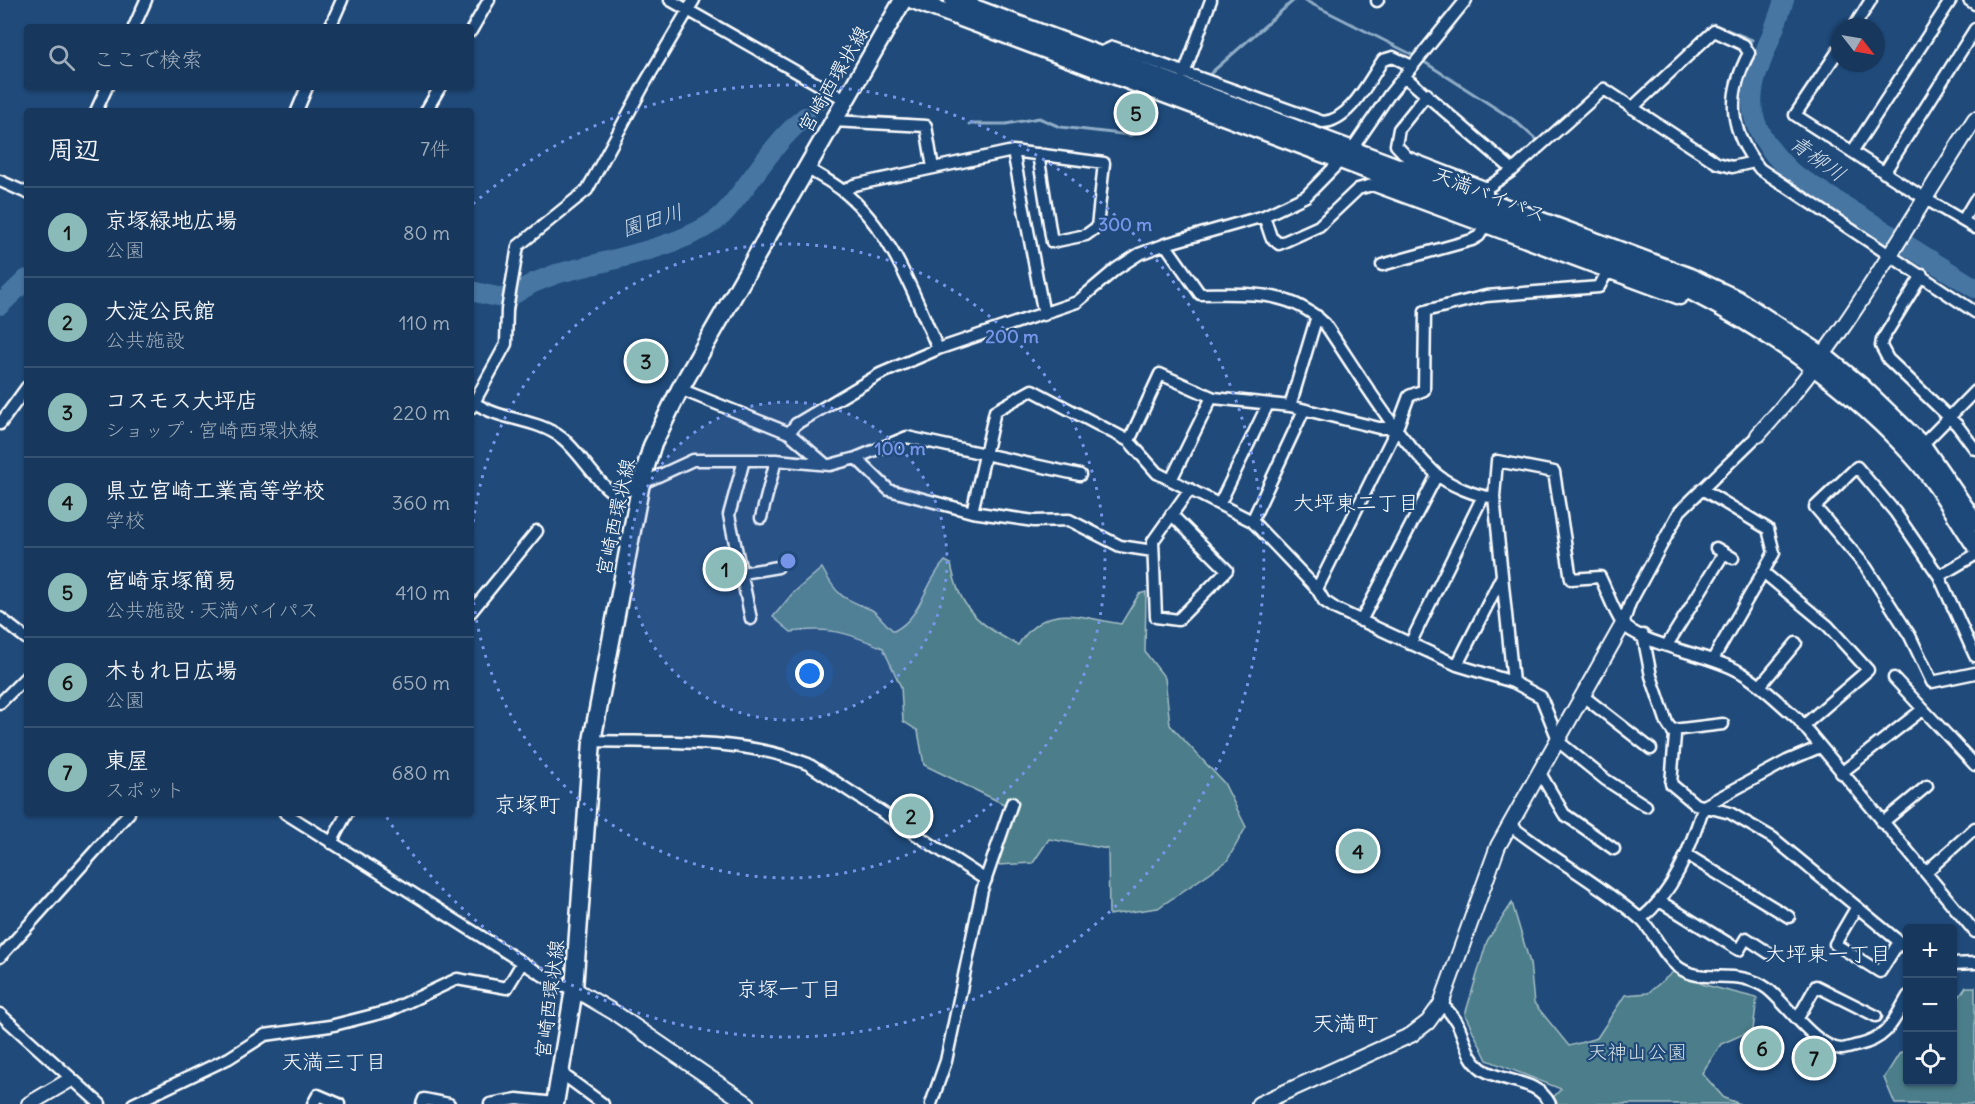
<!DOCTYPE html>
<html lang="ja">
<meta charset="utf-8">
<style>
body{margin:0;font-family:Delius,"Klee One",sans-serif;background:#244365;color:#f1f3f6}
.controls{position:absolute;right:18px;bottom:18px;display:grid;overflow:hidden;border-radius:6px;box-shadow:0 2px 4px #0004}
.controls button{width:54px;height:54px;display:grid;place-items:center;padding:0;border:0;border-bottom:2px solid #365272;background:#17385c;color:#f1f3f6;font:30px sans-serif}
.compass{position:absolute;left:1831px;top:18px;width:54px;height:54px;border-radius:50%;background:#17385c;box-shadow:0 2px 4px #0004;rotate:121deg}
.you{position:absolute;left:810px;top:674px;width:21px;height:21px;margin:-15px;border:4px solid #fff;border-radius:50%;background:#1a73e8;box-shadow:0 0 0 9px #1a73e833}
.badge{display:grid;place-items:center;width:39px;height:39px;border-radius:50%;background:#8bbbb9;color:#111;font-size:20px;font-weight:700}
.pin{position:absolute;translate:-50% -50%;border:3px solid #fff;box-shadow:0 2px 6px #0006}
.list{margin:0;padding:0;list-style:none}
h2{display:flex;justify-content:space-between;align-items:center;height:78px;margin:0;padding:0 24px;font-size:26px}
h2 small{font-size:20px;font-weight:400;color:#9eacbb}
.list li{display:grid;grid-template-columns:39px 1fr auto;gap:18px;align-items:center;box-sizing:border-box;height:90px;padding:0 24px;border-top:2px solid #365272}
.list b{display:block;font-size:22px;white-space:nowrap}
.list p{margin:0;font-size:20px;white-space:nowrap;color:#9eacbb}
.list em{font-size:20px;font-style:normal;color:#9eacbb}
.icon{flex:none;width:33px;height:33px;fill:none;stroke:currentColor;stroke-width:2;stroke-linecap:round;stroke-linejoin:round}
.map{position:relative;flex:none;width:1975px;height:1104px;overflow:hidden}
.search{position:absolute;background:#17385c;box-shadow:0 2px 4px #0004;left:24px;top:24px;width:450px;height:66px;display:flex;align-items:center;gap:15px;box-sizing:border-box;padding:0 21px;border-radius:6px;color:#9eacbb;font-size:22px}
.panel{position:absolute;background:#17385c;box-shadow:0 2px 4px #0004;left:24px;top:108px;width:450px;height:708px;border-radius:6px}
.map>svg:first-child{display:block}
.green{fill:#4c7e8a;stroke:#a6bec4;stroke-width:1.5}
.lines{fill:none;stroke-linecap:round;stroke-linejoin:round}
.stream{stroke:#90adc7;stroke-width:3}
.river{stroke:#4676a2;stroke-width:20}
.minor-casing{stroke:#fff;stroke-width:15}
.tertiary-casing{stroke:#fff;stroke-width:18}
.primary-casing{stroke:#fff;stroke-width:21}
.trunk-casing{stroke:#fff;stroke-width:21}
.minor{stroke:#1f4a7a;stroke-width:10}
.tertiary{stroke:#1f4a7a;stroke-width:14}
.primary{stroke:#1f4a7a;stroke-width:16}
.trunk{stroke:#1f4a7a;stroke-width:16}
.ring{fill:none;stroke:#7795e8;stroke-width:3;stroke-dasharray:3 6}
.labels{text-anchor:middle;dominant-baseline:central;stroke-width:4.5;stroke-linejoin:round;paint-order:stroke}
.street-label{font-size:20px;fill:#fff;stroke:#1f4a7a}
.park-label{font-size:20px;fill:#d2dfe2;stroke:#1f4a7a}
.water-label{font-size:21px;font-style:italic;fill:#d1dde8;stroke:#1f4a7a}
.neighbourhood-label{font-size:21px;fill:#fff;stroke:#1f4a7a}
.quarter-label{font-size:22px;fill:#fff;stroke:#1f4a7a}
.centre{fill:#7795e8;stroke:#1f4a7a;stroke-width:3}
.ring-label{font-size:18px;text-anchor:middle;font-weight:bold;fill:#7795e8;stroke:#1f4a7a;stroke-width:4.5;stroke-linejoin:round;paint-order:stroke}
</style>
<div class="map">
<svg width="1975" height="1104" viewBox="0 0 1975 1104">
<rect width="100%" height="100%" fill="#1f4a7a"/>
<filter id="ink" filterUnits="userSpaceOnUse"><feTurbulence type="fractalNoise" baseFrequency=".0167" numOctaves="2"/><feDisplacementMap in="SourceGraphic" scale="12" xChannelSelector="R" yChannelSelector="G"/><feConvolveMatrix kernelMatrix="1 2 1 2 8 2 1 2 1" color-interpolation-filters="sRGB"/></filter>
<g filter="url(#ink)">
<path class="green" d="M737 560 739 574 714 578 712 564Z
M945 561 951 564C959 609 979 625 1018 645 1046 601 1078 617 1121 624L1139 594 1146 592 1145 652 1165 678 1170 725 1224 783 1246 827 1227 861 1158 908 1109 915 1108 849 1049 839 1033 863 998 865 1012 808 924 765 918 731 903 721 901 687 883 648C849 633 828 626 791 632L773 617 792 594 822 568C837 596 842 598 870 609 879 613 886 626 894 631 922 617 925 582 945 561Z
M1512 903 1530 963 1534 1003 1569 1046 1597 1038 1625 995 1648 993 1673 972 1705 985 1757 998 1753 1030 1721 1044 1702 1073 1724 1098 1740 1104H1547L1561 1089 1487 1060 1465 1015 1487 941Z
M1966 987H1975V1104H1895L1884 1078 1899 1054 1907 1049 1908 1082H1952L1953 1006Z"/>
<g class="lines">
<path class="stream" d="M1304 0 1415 56 1514 120 1539 142
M1211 73 1294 0
M1632 100 1713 24 1752 40
M853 115 919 120
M805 117 824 107
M969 124H1006L1039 118 1060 127 1130 135 1141 132 1158 120
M1544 150 1576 121"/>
<path class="river" d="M1784 0C1761 77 1722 106 1792 173L1975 288
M471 291 506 299 533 283 556 274C600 262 697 245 726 211 753 180 772 144 805 117
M0 305 27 279"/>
<g class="minor-casing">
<path id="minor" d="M670 0 844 99
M1969 0 1975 4
M1377 1 1378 0
M134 27 146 0
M330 27 342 0
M1854 27 1871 0
M471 31 489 0
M1840 48 1795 115 1924 198 1975 228
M1098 54 1113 47 1323 122C1350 121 1369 80 1383 60L1393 57 1412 66
M1184 74 1211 0
M1404 76 1513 170
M1427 94 1399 129 1396 145 1407 157 1487 188
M1632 108 1714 31 1744 45 1749 53C1726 96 1729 131 1760 169L1975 312
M96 111 107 87
M297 111 307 87
M426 111 440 87
M833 121 926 126 933 168
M1013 151 1104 163 1097 227 1086 235 1052 242 1038 154
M1852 152 1951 0
M807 168C819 176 832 182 843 191 892 231 913 293 938 349
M1884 173 1975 29
M0 181 27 193
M843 191 854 185 1013 151 1044 315
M1487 199V188L1513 170 1604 89 1717 163 1732 167 1754 162
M1264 216 1271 237 1279 244 1319 226 1358 189 1372 185 1680 299 1690 291
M1963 220 1975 200
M1165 244 1200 294C1247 294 1289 289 1325 324 1359 374 1391 430 1435 473 1447 484 1479 498 1494 497L1513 682
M1382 265 1472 240 1479 236 1485 226
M1922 275 1882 340 1881 346 1888 359 1957 425 1975 449
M680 389 789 433 824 463
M475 403C501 421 536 418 562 438 581 453 599 487 617 495L693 460H776L830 465 856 458 889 490 972 512 1034 521 1069 520 1120 546 1153 551
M1290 406 1317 316
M471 408 506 344 507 310 518 246 587 190 645 83 694 0
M0 424 27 387
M789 433 796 424 880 374 938 349 1077 302 1116 269 1139 254 1169 243 1264 216 1306 196 1352 149 1389 95 1466 0
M1129 441 1160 374 1214 398 1290 406 1379 428H1397
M1922 445 1975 391
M856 458 907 437 1080 475
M744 460 729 515 751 619
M1171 480 1212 397
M1702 489 1768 529 1774 553 1713 659
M1494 497 1497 461 1554 472 1571 579 1600 577C1607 591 1613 610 1622 623 1640 645 1713 655 1740 672 1761 684 1779 703 1797 718L1975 932
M1220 503 1268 404
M972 512 995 411 1032 390 1129 441 1157 473 1252 521 1317 589 1324 601 1336 609 1457 665 1513 682 1541 697 1559 742 1606 780 1646 806
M1171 514 1227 570 1178 620 1156 617 1153 541 1190 489
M761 518 776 460
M1252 521 1304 410
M1716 548 1733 558
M1763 572 1828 626 1868 670 1803 726
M742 573 778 567
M1939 576 1975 555
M1317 589 1397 428 1409 396 1424 390 1425 311 1486 296 1599 287 1606 274
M471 612 537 531
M0 618 27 639
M1361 621 1437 475
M1623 624 1630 603 1680 511 1758 435
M1643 635 1651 676 1667 723 1675 735 1671 784 1695 804 1730 813 1773 838 1908 949
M1410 644 1482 498
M1667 645 1724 553
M1975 656 1939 576 1895 512 1857 467 1815 507 1866 567 1910 636 1932 682 1975 673
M1457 665 1502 576
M1894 678 1975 765
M1760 686 1796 643
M1583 696 1651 749
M0 703 27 676
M1673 730 1723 724
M592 741C664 743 740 737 808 764L986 880
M1540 773 1564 814 1614 849
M1841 773 1922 710
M285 813 555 983 574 989
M1882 823 1927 786
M1510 825C1551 858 1599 883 1639 918 1655 931 1661 954 1678 967 1703 986 1737 966 1768 989 1787 1004 1816 1048 1841 1049 1846 1049 1853 1046 1859 1045 1889 1038 1893 1021 1908 996
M331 843 347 813
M1687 855 1789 917
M1926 872 1975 828
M1661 902 1739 950 1746 938 1769 953
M1856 908 1835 944 1880 972 1899 942
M1641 919C1677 889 1689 849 1704 806L1787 761 1820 747
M0 957 129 813
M1952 964 1975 963
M1441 1004C1447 1009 1452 1015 1456 1021 1466 1038 1465 1057 1482 1069 1504 1084 1537 1078 1550 1104
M0 1014 100 1104
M1798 1018 1816 986 1876 1016
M561 1073 603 1104
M133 1104 229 1058 265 1035 330 1026 389 1011 457 979 507 988 522 963
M313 1104 318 1095 339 1104
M422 1104 424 1099 449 1104
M490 1104 517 1099 555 1103
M931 1104 946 1061 982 890 1012 803"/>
</g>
<g class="tertiary-casing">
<path id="tertiary" d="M1758 435C1845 340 1905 227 1975 119
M574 989 615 1013 748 1104
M29 1104 70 1080
M1259 1104 1411 1035 1428 1022 1441 1004 1498 846 1623 624"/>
</g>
<g class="primary-casing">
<path id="primary" d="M555 1104 574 989 592 741 641 483 652 446 680 389 903 0"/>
</g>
<g class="trunk-casing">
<path id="trunk" d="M913 0 1690 291C1774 334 1849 386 1912 455 1937 482 1955 515 1975 545
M953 0 1688 276 1737 299 1824 356 1862 387 1922 445 1975 522"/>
</g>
<use href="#minor" class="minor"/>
<use href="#tertiary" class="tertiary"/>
<use href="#primary" class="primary"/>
<use href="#trunk" class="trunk"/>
</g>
</g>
<circle cx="788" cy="561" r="159" fill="#7795e8" fill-opacity=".12"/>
<g class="ring">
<circle cx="788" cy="561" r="159"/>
<path d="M471 558A317 317 0 1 1 471 564"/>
<path d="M473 204A476 476 0 1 1 384 813"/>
</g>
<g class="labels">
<g class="street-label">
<text transform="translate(833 79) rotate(-60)">宮崎西環状線</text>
<text transform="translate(1490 194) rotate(21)">天満バイパス</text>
<text transform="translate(615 517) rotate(-78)">宮崎西環状線</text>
<text transform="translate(549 999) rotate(-83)">宮崎西環状線</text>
</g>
<g class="park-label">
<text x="1637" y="1051">天神山公園</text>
</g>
<g class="water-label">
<text transform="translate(1818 158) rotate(36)">青柳川</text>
<text transform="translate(652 220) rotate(-17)">園田川</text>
</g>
<g class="neighbourhood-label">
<text x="1356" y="502">大坪東二丁目</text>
<text x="1828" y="953">大坪東一丁目</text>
<text x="789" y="988">京塚一丁目</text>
<text x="334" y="1061">天満三丁目</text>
</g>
<g class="quarter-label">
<text x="527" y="804">京塚町</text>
<text x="1345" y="1023">天満町</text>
</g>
</g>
<circle cx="788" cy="561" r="9" class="centre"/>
<g class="ring-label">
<text x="1125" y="231">300 m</text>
<text x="1012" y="343">200 m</text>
<text x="900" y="455">100 m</text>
</g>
</svg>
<div class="controls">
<button>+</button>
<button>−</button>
<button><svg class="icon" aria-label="locate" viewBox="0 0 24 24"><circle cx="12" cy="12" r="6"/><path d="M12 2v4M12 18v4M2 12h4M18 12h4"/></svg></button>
</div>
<svg class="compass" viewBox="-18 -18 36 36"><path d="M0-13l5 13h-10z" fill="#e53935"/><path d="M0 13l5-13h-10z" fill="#9eacbb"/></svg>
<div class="you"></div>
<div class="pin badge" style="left:725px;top:569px">1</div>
<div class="pin badge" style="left:911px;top:816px">2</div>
<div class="pin badge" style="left:646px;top:361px">3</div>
<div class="pin badge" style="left:1358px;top:851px">4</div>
<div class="pin badge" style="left:1136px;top:113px">5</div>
<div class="pin badge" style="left:1762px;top:1048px">6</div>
<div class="pin badge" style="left:1814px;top:1058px">7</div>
<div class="search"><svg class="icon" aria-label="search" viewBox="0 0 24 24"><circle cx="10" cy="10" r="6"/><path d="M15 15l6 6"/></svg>ここで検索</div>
<section class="panel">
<h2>周辺<small>7件</small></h2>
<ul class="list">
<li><span class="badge">1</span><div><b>京塚緑地広場</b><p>公園</p></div><em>80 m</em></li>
<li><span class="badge">2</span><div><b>大淀公民館</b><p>公共施設</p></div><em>110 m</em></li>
<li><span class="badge">3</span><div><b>コスモス大坪店</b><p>ショップ · 宮崎西環状線</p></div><em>220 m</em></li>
<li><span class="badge">4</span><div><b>県立宮崎工業高等学校</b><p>学校</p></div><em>360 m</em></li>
<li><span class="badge">5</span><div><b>宮崎京塚簡易</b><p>公共施設 · 天満バイパス</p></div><em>410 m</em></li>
<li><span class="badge">6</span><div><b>木もれ日広場</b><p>公園</p></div><em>650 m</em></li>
<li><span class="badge">7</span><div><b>東屋</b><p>スポット</p></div><em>680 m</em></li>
</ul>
</section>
</div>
